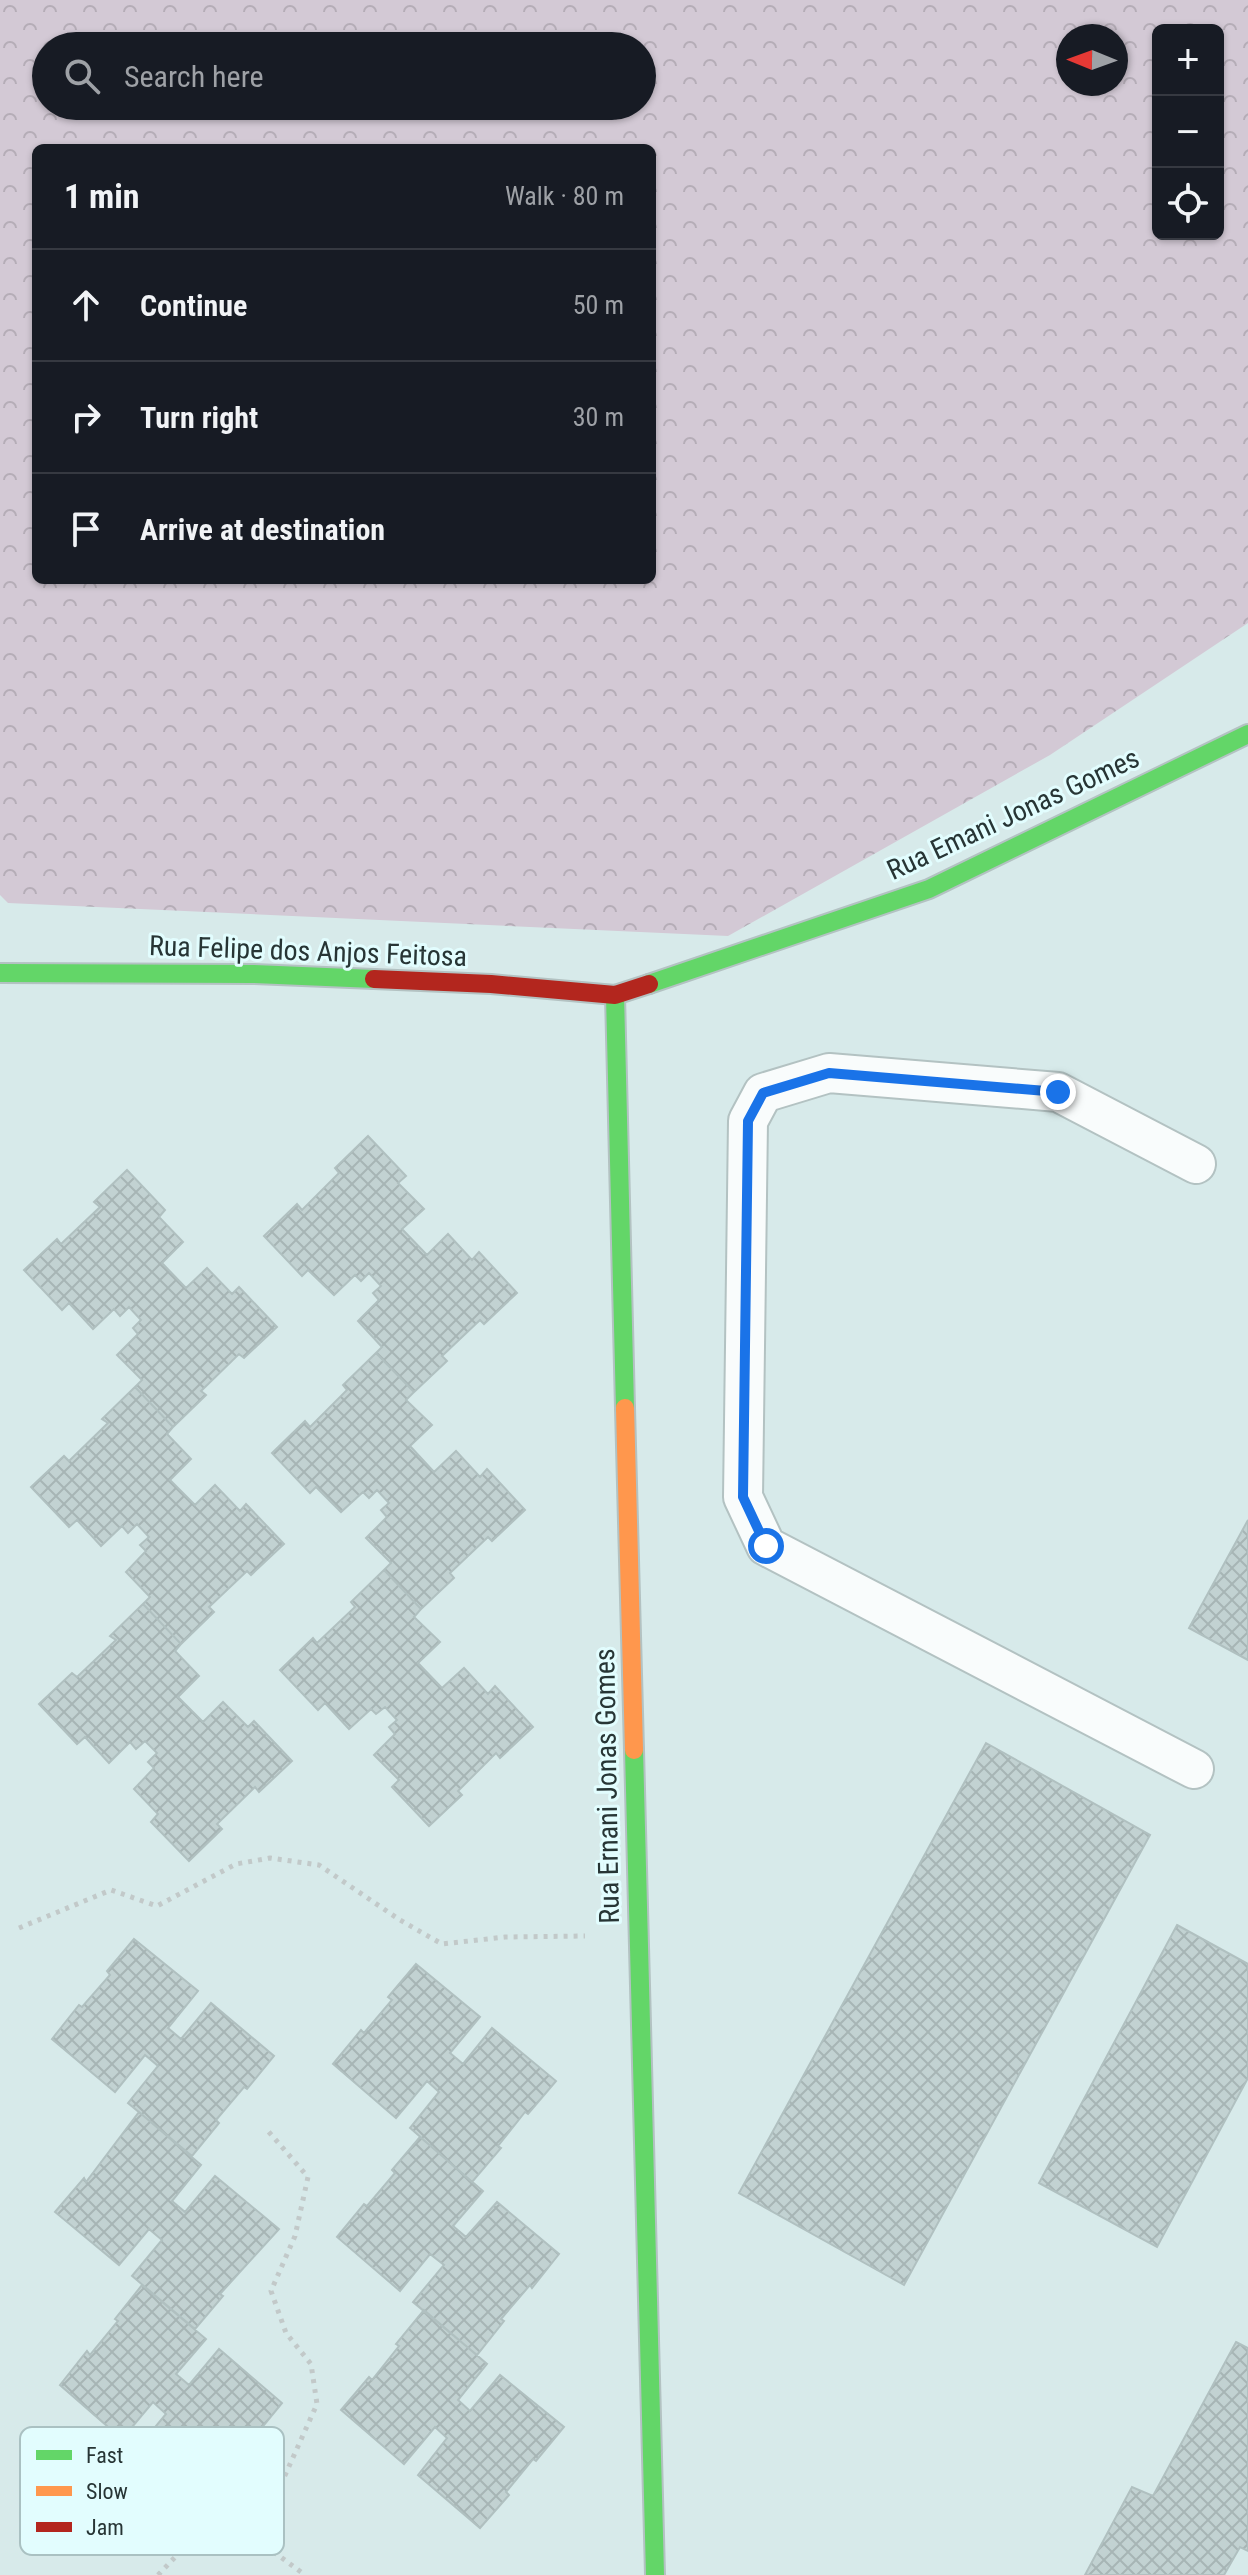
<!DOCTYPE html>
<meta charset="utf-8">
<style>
body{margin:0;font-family:"Roboto Condensed",sans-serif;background:#20242c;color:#f1f3f6}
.controls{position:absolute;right:24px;top:24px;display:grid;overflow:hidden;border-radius:12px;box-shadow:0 2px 6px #0004}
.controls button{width:72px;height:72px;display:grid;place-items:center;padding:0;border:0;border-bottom:2px solid #363941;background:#171b24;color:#f1f3f6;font:40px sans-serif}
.compass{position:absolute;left:1056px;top:24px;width:72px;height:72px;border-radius:50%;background:#171b24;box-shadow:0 2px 6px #0004;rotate:271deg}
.stop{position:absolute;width:24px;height:24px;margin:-18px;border:6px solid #1a73e8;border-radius:50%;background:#fff}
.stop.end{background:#1a73e8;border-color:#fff;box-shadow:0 2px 8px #0008}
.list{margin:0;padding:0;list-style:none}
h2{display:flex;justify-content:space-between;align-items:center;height:104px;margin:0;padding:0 32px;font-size:34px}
h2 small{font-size:26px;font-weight:400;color:#9ea1a6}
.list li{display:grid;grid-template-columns:52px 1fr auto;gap:24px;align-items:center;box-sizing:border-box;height:112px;padding:0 32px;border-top:2px solid #363941}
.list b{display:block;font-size:30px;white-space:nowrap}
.list em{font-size:26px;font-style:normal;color:#9ea1a6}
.icon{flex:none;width:44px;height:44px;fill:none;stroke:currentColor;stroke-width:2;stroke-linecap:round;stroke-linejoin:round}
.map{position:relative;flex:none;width:1248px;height:2575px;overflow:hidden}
.search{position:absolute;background:#171b24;box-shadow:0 2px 6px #0004;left:32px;top:32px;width:624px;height:88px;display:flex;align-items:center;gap:20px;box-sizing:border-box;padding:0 28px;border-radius:44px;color:#9ea1a6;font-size:30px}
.panel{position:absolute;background:#171b24;box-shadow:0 2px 6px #0004;left:32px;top:144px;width:624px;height:440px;border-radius:12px}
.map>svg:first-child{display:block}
.forest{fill:url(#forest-crowns);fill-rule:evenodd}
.building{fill:url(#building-cross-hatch);stroke:#b0c0c0;stroke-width:2}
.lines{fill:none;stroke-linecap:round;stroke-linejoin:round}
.lane-casing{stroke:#b3c2c2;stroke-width:42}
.fast-casing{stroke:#b3c2c2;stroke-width:22}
.slow-casing{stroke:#b3c2c2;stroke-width:22}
.jam-casing{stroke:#b3c2c2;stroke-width:22}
.path{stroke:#c2c9c9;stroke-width:5;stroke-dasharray:4 6;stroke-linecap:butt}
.lane{stroke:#f9fcfc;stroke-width:38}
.fast{stroke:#63d668;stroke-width:18}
.slow{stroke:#ff974d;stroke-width:18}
.jam{stroke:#b3261e;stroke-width:18}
.route{stroke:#1a73e8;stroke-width:10}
.labels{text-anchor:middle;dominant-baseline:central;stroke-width:6;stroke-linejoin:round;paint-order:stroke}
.street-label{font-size:28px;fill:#273535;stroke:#e2fdfe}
.key{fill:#e2fdfe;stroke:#aac1c2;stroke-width:2}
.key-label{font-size:22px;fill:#273535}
</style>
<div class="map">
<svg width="1248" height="2575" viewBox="0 0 1248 2575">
<defs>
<pattern id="forest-crowns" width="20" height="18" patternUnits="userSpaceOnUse" patternTransform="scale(2)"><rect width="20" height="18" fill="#d3c9d5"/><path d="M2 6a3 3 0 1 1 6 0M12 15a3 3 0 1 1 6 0" fill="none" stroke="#b5adb7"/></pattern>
<pattern id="building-cross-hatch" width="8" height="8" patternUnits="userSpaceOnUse" patternTransform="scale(2)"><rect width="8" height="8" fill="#c2d2d2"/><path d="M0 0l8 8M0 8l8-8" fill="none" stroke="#a7b5b5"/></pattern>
</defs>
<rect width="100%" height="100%" fill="#d7eaea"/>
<path class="forest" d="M0 0H1248V623L1050 755 728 936 8 903 0 895ZM1158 30H1218V234H1158ZM1068 36H1116V84H1068ZM46 46H642V106H46ZM36 148H652V580H36Z"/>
<path class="building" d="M368 1136 406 1176 398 1183 424 1209 402 1229 427 1255 448 1234 472 1260 479 1252 517 1293 484 1324 480 1320 442 1356 447 1361 414 1392 376 1353 382 1347 358 1321 379 1300 373 1293 381 1286 369 1273 361 1281 355 1275 334 1295 308 1270 302 1276 264 1236 297 1204 302 1210 339 1173 335 1168Z
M127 1170 165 1210 159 1217 183 1242 162 1263 186 1288 207 1268 232 1294 239 1287 277 1327 244 1358 239 1354 201 1391 206 1395 173 1427 135 1387 142 1380 117 1355 138 1334 133 1328 141 1320 129 1307 120 1316 114 1309 93 1329 69 1303 62 1310 24 1270 57 1239 61 1244 100 1207 94 1202Z
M376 1353 414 1392 406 1400 432 1425 410 1446 434 1472 456 1451 480 1477 487 1469 525 1510 492 1541 488 1537 450 1573 454 1578 421 1609 384 1570 391 1563 366 1538 387 1517 381 1510 389 1503 377 1490 369 1498 363 1492 341 1512 316 1487 310 1493 272 1453 305 1421 310 1427 347 1390 343 1385Z
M135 1387 173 1427 167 1434 191 1459 170 1480 195 1505 215 1485 240 1511 246 1504 284 1544 251 1575 247 1571 209 1607 214 1612 181 1644 143 1604 150 1597 126 1572 146 1551 140 1545 149 1537 137 1524 128 1533 122 1526 101 1546 77 1520 69 1527 31 1487 64 1456 69 1461 108 1423 102 1419Z
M1248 1520V1660L1189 1628Z
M384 1570 421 1609 414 1617 440 1642 418 1663 442 1688 464 1668 488 1694 495 1686 533 1727 500 1758 496 1753 458 1791 462 1795 429 1826 392 1787 399 1780 374 1755 395 1734 389 1727 397 1720 385 1707 376 1714 371 1709 349 1729 325 1703 318 1710 280 1670 313 1638 317 1643 355 1607 351 1602Z
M143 1604 181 1644 175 1651 199 1676 178 1697 203 1722 223 1702 248 1727 254 1721 292 1761 259 1792 255 1787 217 1824 222 1829 189 1861 151 1822 158 1814 134 1789 154 1768 148 1762 157 1753 145 1741 136 1749 130 1742 109 1763 85 1737 77 1744 39 1704 72 1673 77 1677 116 1640 110 1636Z
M986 1743 1150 1835 904 2285 739 2193Z
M1177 1925 1248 1964V2078L1157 2247 1039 2183Z
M134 1939 198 1991 168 2028 181 2039 211 2003 274 2056 247 2089 244 2087 216 2120 219 2123 192 2156 128 2103 158 2066 145 2055 115 2092 52 2039 79 2005 82 2007 110 1975 107 1971Z
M416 1964 480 2017 450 2053 463 2064 492 2028 556 2081 528 2114 525 2112 498 2146 501 2148 472 2182 410 2128 439 2092 427 2081 396 2118 333 2064 361 2030 364 2033 392 2000 388 1997Z
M139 2112 201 2165 172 2201 185 2212 215 2176 279 2229 220 2294 223 2296 195 2329 132 2276 162 2240 149 2229 119 2265 55 2212 84 2178 86 2182Z
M420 2137 483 2191 453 2226 466 2237 497 2202 559 2254 532 2288 530 2285 501 2319 504 2321 477 2355 413 2302 444 2265 430 2254 400 2291 337 2237 364 2204 367 2206 395 2173 392 2170Z
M142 2285 206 2339 176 2374 189 2385 219 2349 282 2403 255 2436 252 2433 224 2467 227 2469 200 2503 136 2450 166 2414 153 2402 122 2439 60 2385 87 2351 90 2355 118 2321 115 2319Z
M424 2310 487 2364 458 2400 470 2411 500 2375 564 2427 536 2461 533 2459 506 2492 509 2495 480 2528 418 2475 447 2438 435 2427 404 2464 341 2410 369 2377 372 2380 399 2346 396 2344Z
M1236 2342 1248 2348V2551L1240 2547 1224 2575H1085L1132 2487 1153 2496Z"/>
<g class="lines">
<g class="lane-casing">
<path id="lane" d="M1194 1769 766 1546 743 1497 748 1121 763 1093 829 1073 1058 1092 1196 1164"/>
</g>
<g class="fast-casing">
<path id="fast" d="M0 973 254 974 374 979
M649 984 929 889 1248 734
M615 995 625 1408
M634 1750 655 2575"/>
</g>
<g class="slow-casing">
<path id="slow" d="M625 1408 634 1750"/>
</g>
<g class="jam-casing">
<path id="jam" d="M374 979 491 984 615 995 649 984"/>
</g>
<path class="path" d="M19 1928 111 1890 157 1906 236 1864 270 1858 319 1865 400 1920 442 1944 505 1937 585 1936
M259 2541 273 2502 317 2404 311 2364 286 2333 271 2291 295 2236 308 2177 268 2131
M158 2575 202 2529 259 2541 305 2575"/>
<use href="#lane" class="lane"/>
<use href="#fast" class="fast"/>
<use href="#slow" class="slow"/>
<use href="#jam" class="jam"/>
</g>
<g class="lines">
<path class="route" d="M766 1546 743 1497 748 1121 763 1093 829 1073 1058 1092"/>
</g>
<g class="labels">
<g class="street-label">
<text transform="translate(1013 814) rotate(-25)">Rua Emani Jonas Gomes</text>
<text transform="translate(308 951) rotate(2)">Rua Felipe dos Anjos Feitosa</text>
<text transform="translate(607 1786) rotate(-91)">Rua Ernani Jonas Gomes</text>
</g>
</g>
<rect x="20" y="2427" width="264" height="128" rx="12" class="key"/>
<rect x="36" y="2450" width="36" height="10" fill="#63d668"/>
<rect x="36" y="2486" width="36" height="10" fill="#ff974d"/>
<rect x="36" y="2522" width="36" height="10" fill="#b3261e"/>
<g class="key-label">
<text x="86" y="2463">Fast</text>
<text x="86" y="2499">Slow</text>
<text x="86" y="2535">Jam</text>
</g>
</svg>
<div class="controls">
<button>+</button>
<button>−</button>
<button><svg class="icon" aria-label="locate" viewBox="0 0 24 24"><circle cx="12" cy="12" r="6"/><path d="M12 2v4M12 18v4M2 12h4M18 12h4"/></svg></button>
</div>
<svg class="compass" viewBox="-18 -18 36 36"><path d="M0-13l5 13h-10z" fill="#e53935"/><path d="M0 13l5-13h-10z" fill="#9ea1a6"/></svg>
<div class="stop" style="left:766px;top:1546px"></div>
<div class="stop end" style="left:1058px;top:1092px"></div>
<div class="search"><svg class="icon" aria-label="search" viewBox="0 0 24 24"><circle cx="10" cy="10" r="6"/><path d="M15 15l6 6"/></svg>Search here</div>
<section class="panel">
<h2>1 min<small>Walk · 80 m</small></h2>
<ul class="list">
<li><svg class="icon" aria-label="ahead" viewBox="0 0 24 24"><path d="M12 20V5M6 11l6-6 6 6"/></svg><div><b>Continue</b></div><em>50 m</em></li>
<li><svg class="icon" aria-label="right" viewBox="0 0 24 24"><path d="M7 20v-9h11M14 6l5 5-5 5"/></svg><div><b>Turn right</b></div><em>30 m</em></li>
<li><svg class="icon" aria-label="arrive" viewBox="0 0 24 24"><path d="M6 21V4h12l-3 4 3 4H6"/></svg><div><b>Arrive at destination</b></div></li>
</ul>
</section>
</div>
